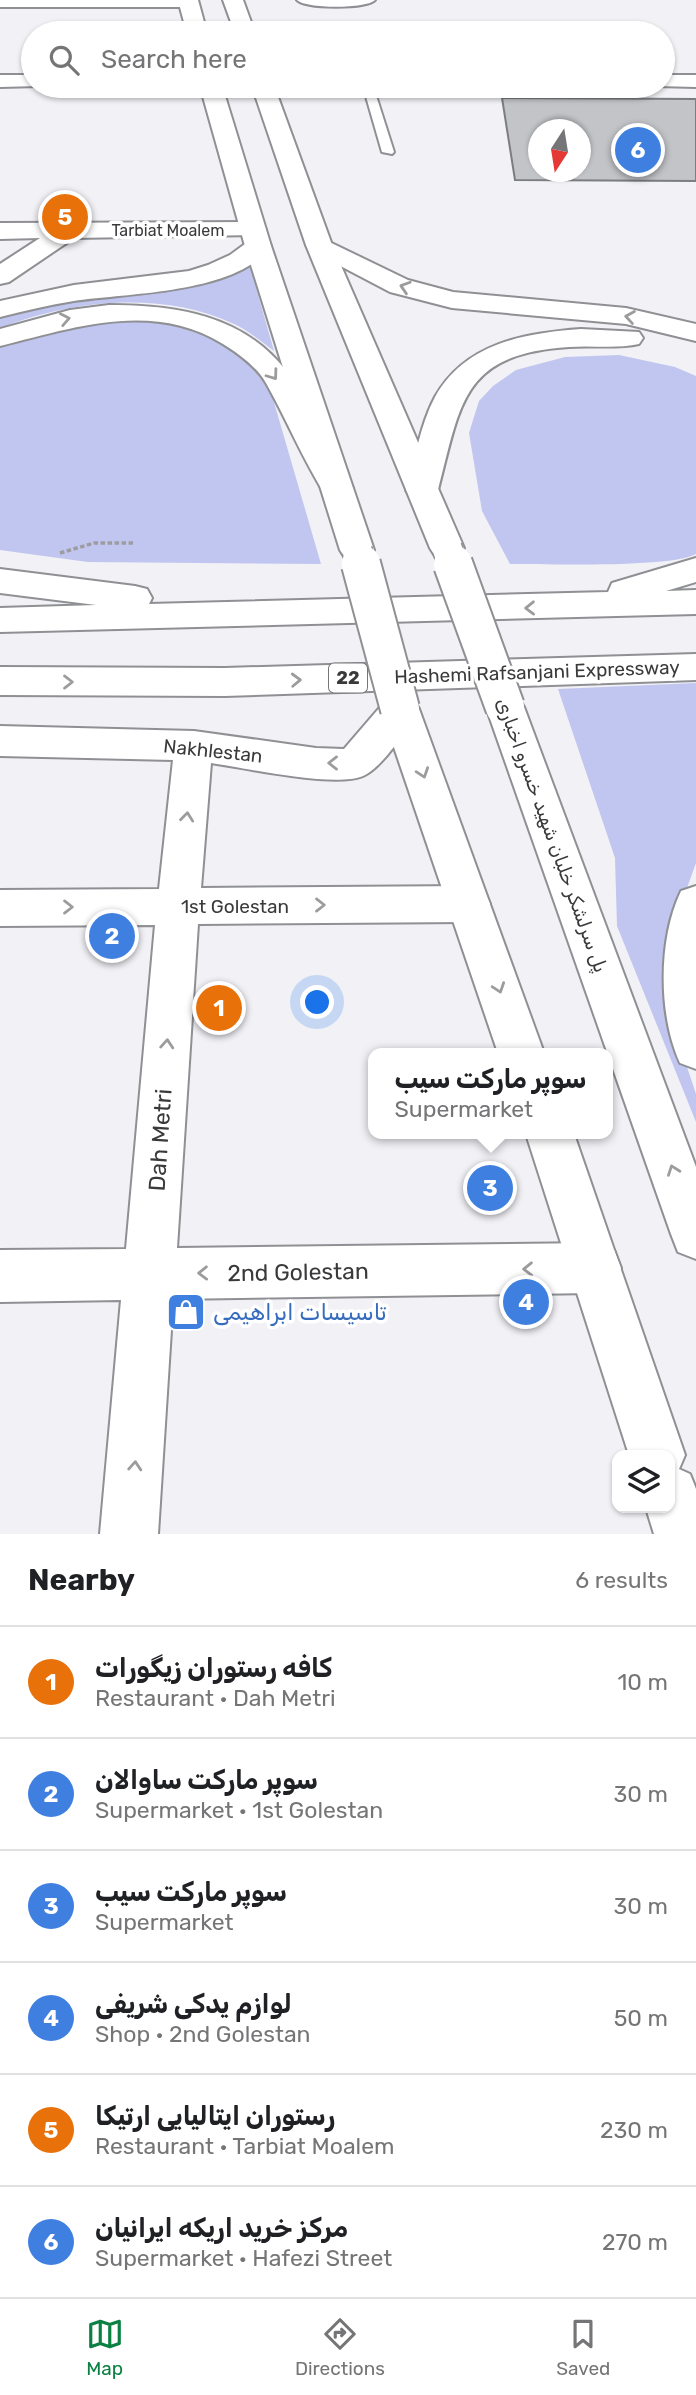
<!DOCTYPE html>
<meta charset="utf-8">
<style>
body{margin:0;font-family:Rubik,Cairo,sans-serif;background:#f6f6f6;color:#202124}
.controls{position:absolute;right:21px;bottom:21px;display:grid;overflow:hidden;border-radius:14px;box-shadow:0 2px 5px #0004}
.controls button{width:63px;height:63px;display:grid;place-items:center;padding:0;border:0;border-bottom:2px solid #e0e0e0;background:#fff;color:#202124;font:35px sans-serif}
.compass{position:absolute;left:528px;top:119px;width:63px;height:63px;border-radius:50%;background:#fff;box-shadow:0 2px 5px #0004;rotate:192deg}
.you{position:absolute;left:318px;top:1003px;width:24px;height:24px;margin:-18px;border:5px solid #fff;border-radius:50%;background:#1a73e8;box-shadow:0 0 0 10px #1a73e833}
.badge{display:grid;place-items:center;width:46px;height:46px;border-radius:50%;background:#0b8043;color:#fff;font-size:23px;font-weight:700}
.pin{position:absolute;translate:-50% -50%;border:4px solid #fff;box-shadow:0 2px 7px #0006}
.popup{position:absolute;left:368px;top:1048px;width:245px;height:91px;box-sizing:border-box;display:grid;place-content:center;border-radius:14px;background:#fff;filter:drop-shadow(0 2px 5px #0005);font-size:23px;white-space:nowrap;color:#757577}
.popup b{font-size:26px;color:#202124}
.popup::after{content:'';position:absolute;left:50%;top:100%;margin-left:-14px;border:14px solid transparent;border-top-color:#fff}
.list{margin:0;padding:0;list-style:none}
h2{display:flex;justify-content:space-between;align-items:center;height:91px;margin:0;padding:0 28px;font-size:30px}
h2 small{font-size:23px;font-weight:400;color:#757577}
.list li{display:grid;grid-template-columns:46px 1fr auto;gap:21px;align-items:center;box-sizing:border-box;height:112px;padding:0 28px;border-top:2px solid #e0e0e0}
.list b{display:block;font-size:26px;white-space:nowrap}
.list p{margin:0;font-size:23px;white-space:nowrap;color:#757577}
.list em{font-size:23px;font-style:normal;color:#757577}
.icon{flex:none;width:38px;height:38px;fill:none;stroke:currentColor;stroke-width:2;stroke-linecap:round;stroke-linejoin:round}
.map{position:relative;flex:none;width:696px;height:1534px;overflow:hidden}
.search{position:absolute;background:#fff;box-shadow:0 2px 5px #0004;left:21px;right:21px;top:21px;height:77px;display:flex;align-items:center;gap:18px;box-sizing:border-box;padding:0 24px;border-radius:38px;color:#757577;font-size:26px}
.sheet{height:763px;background:#fff}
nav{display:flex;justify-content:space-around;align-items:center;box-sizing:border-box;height:98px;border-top:2px solid #e0e0e0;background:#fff;font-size:19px;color:#757577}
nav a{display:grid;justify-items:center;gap:4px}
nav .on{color:#0b8043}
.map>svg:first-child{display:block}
.green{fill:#c0c6ef}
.building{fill:#c3c4c8;stroke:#7c7d81;stroke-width:2;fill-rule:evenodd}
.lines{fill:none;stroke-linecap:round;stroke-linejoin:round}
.lane-casing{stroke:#8f9094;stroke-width:4}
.street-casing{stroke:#8f9094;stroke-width:4}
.secondary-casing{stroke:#8f9094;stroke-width:4}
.highway-casing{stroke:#8f9094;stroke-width:4}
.path{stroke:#9d9da1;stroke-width:3.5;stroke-dasharray:4.5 2.5;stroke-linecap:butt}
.lane{fill:#fff;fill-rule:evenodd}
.street{fill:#fff;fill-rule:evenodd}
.secondary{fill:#fff;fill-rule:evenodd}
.highway{fill:#fff;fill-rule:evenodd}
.secondary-bridge-far1-casing{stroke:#8f9094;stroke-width:32;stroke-linecap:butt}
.secondary-bridge-casing{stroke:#8f9094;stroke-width:42;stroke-linecap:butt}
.secondary-bridge-far1{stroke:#fff;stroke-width:29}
.secondary-bridge{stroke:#fff;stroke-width:38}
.oneway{stroke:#9c9c9e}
.labels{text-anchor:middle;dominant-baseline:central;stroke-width:7;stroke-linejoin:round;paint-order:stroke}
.far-street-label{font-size:16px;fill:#3a3a3c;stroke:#fff}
.shield{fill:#fff;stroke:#757576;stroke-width:2}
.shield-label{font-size:18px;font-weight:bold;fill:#3a3a3c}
.street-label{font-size:19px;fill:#3a3a3c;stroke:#fff}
.near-street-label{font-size:23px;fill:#3a3a3c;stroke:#fff}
.near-shop-label{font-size:23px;fill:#366cbe;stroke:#fff;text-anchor:start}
</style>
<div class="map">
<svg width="696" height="1534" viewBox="0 0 696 1534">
<rect width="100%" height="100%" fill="#f1f1f6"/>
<path class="green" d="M249 263 274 351C261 342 248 330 234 324 162 290 71 300 0 328V314Z
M99 320H151L197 330 228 344 246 360 271 392 321 564 88 562 0 550V348L10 342Z
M619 355 675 367 696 376V554C671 568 546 564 510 564L482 511 469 433 479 401 493 386 516 370 565 357Z
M696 683V863L680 907 683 1055 696 1094V1122L617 926 615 858 558 689Z"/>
<path class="building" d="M502 98 696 99V181L515 180ZM538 130H580V172H538Z"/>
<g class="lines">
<g class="lane-casing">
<path id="lane" d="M363 86H373L394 152 392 154 382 152Z"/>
</g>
<g class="street-casing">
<path id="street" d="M0 0H197L198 1 188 7H0Z
M297 0H375C367 9 305 9 297 0Z
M253 222 262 225 266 230 262 235 74 238 9 282 0 284V264L40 238 0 239V223Z
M400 695 413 699 419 709C409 727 382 768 363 776 334 788 246 768 211 763L201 888 469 886 484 891 490 904 484 917 469 922 198 924 177 1248 596 1243 614 1250 621 1268 614 1286 596 1293 173 1299 158 1534H100L121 1300 0 1302V1250L126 1249 155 925 0 926V890L159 889 173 760 0 756V726L194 731 316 748 344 749 387 699Z"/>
</g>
<g class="secondary-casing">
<path id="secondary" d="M178 0H198L207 33H187Z
M223 0H243L255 33H235Z
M0 75H33V86H40L0 87Z
M663 75H696V87L656 86H663Z
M200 86H222L271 246 374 550 369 558 357 561 345 558 340 550 245 246Z
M252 86H274L332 245 464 548 459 556 447 559 435 556 430 548 306 245Z
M505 693 518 697 524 707 696 1167V1259L678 1252 671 1234 486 707 492 697Z
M400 695 413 699 419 709 544 1053H498L381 709 387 699Z
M526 1134H574L685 1455 679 1469 690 1474 696 1489V1534H654L646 1508H670V1455H629Z"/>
</g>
<g class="highway-casing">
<path id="highway" d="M319 237 408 280 453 292 626 308 696 324V341L626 324 452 308 390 292 310 250 306 245 310 240Z
M258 238 267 241 271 246C237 294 127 293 74 301 49 305 24 311 0 317V301L74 285 189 271 208 265 230 255 249 241Z
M109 305C176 305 244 315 287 372 296 383 301 397 307 410 322 437 338 463 353 489L348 496 337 499 326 496C303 460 287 420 266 383 256 366 239 354 223 344 152 300 73 328 0 346V329L70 310Z
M581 329 639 332 643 338 639 344C617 349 591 345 569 347 462 354 461 402 438 490L433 497 422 500 411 497 406 490C415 460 420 425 435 397 465 343 525 333 581 329Z
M696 558V582L666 591 696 590V614L0 632V608L96 605 0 593V569L135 586 147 589 152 598 149 604 608 592 612 583Z
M696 654V680L225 696 0 695V667L225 668Z
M696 886V1069L680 1063C658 1015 658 939 681 891Z"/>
</g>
<path class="path" d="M60 553 94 543H135"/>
<use href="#lane" class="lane"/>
<use href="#street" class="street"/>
<use href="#secondary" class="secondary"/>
<use href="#highway" class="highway"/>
<g class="secondary-bridge-far1-casing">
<path id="secondary-bridge-far1" d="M447 548 453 565
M357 550 361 565"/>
</g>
<g class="secondary-bridge-casing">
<path id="secondary-bridge" d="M361 564 400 709
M453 564 505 707"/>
</g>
<use href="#secondary-bridge-far1" class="secondary-bridge-far1"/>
<use href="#secondary-bridge" class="secondary-bridge"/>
</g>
<defs><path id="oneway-chevron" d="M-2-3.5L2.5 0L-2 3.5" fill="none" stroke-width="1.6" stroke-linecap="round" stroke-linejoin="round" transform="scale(1.75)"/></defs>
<g class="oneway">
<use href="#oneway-chevron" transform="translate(405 287) rotate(-162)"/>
<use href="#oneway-chevron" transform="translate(630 317) rotate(-171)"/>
<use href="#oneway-chevron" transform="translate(65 319) rotate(-11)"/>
<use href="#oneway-chevron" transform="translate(273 375) rotate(54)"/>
<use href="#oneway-chevron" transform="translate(530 608) rotate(179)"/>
<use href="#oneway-chevron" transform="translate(296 680) rotate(-2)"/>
<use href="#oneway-chevron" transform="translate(68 682)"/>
<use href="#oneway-chevron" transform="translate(333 763) rotate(-180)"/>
<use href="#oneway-chevron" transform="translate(423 773) rotate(71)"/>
<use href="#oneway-chevron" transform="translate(187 817) rotate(-84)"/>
<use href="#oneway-chevron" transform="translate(320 905)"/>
<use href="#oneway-chevron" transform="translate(68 907)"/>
<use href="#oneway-chevron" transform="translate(499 988) rotate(71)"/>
<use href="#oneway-chevron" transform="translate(167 1044) rotate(-86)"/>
<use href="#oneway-chevron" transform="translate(673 1170) rotate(-110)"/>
<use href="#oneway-chevron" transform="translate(528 1269) rotate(179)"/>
<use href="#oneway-chevron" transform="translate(203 1273) rotate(179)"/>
<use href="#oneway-chevron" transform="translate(135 1466) rotate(-86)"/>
</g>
<defs>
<g id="shop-square" transform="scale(2.0125)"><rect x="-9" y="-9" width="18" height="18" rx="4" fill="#3f7fe0" stroke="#fff"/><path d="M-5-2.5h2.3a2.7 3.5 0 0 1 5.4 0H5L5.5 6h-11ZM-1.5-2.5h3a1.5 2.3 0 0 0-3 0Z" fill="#fff"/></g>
</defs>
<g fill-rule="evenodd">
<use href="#shop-square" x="186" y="1312"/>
</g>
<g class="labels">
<g class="far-street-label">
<text x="168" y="230">Tarbiat Moalem</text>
</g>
<rect class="shield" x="329" y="663.5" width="38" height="29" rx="5"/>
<g class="shield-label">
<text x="348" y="678">22</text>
</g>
<g class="street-label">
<text transform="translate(537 672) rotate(-2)">Hashemi Rafsanjani Expressway</text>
<text transform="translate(213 751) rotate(6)">Nakhlestan</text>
<text transform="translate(552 835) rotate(70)">پل سرلشکر خلبان شهید خسرو اخباری</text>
<text x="235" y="906">1st Golestan</text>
</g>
<g class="near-street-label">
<text transform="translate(160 1140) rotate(-86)">Dah Metri</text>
<text transform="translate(298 1272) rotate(-1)">2nd Golestan</text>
</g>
<g class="near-shop-label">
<text x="213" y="1312">تاسیسات ابراهیمی</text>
</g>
</g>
</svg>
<div class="controls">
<button><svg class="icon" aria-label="layers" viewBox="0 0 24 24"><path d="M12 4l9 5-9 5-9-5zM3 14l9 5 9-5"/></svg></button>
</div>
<svg class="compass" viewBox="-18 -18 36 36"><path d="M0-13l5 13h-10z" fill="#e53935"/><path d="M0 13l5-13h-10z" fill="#757577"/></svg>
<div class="you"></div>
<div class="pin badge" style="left:219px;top:1008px;background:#e8710a">1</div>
<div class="pin badge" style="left:112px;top:936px;background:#3f7fe0">2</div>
<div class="pin badge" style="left:490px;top:1188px;background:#3f7fe0">3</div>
<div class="popup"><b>سوپر مارکت سیب</b>Supermarket</div>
<div class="pin badge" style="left:526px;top:1302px;background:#3f7fe0">4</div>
<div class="pin badge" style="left:65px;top:217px;background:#e8710a">5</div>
<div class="pin badge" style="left:638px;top:150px;background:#3f7fe0">6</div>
<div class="search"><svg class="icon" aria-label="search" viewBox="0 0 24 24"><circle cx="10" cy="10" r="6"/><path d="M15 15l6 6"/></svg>Search here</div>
</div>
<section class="sheet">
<h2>Nearby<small>6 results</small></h2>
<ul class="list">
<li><span class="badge" style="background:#e8710a">1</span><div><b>کافه رستوران زیگورات</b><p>Restaurant · Dah Metri</p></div><em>10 m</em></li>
<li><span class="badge" style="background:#3f7fe0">2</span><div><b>سوپر مارکت ساوالان</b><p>Supermarket · 1st Golestan</p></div><em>30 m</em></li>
<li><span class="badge" style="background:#3f7fe0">3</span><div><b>سوپر مارکت سیب</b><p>Supermarket</p></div><em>30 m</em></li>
<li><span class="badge" style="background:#3f7fe0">4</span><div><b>لوازم یدکی شریفی</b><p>Shop · 2nd Golestan</p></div><em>50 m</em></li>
<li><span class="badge" style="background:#e8710a">5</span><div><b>رستوران ایتالیایی ارتیکا</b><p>Restaurant · Tarbiat Moalem</p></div><em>230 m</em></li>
<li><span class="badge" style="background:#3f7fe0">6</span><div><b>مرکز خرید اریکه ایرانیان</b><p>Supermarket · Hafezi Street</p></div><em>270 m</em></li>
</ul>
</section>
<nav>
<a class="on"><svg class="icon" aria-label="map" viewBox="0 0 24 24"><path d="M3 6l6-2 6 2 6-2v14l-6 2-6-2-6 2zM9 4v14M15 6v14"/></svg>Map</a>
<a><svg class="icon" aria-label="directions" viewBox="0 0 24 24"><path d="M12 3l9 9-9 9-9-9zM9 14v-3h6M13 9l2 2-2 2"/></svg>Directions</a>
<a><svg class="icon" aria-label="saved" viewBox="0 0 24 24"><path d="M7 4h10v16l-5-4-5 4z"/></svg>Saved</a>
</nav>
